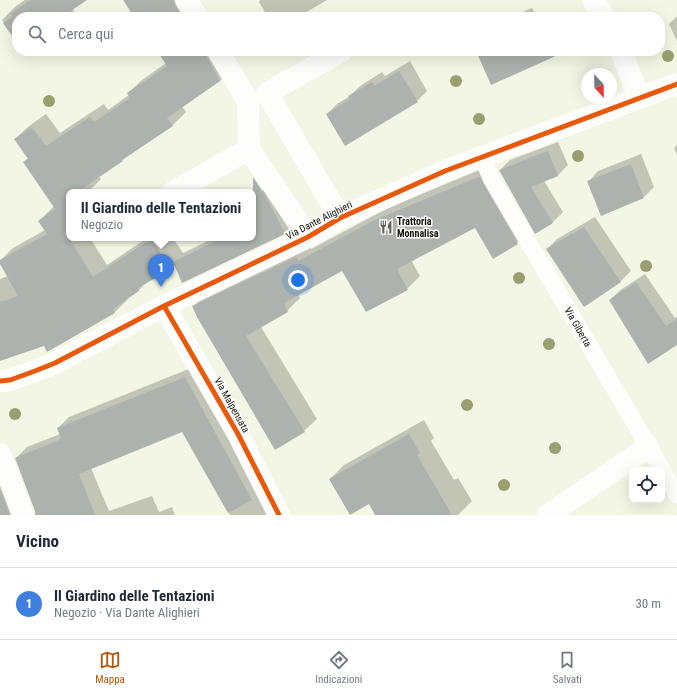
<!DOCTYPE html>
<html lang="it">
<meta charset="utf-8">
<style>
body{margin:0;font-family:"Roboto Condensed",sans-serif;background:#f2f2f3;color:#1f2937}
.controls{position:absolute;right:12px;bottom:12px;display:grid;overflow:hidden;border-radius:8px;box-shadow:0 4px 16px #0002}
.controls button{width:36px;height:36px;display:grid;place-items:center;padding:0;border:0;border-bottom:1px solid #e0e1e3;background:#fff;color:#1f2937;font:20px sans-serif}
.compass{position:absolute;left:581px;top:68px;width:36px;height:36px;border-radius:50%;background:#fff;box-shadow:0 4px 16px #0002;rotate:158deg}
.you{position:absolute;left:298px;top:280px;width:14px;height:14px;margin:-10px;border:3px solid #fff;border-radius:50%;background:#1a73e8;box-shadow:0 0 0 6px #1a73e833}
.badge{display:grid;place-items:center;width:26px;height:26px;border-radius:50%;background:#b45309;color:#fff;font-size:13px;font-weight:700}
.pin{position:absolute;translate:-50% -33px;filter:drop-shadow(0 1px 2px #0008)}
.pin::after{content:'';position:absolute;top:21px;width:14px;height:12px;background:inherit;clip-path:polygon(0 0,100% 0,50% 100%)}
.popup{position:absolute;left:66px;top:189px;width:190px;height:52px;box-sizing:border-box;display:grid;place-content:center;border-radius:8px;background:#fff;filter:drop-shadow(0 1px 3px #0005);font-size:13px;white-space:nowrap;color:#747a83}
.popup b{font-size:15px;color:#1f2937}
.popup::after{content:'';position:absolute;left:50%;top:100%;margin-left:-8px;border:8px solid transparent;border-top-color:#fff}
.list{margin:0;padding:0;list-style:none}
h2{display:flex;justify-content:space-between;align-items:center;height:52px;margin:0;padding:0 16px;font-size:17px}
h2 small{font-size:13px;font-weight:400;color:#747a83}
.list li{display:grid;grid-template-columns:26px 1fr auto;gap:12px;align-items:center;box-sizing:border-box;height:72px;padding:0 16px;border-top:1px solid #e0e1e3}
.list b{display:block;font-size:15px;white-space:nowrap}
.list p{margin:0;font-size:13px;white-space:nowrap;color:#747a83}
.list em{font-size:13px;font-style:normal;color:#747a83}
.icon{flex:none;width:22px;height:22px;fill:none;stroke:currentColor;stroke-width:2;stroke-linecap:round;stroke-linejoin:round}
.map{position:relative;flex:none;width:677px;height:515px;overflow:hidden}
.search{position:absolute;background:#fff;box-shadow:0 4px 16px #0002;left:12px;right:12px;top:12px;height:44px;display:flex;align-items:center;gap:10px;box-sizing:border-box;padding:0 14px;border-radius:16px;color:#747a83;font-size:15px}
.sheet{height:124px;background:#fff}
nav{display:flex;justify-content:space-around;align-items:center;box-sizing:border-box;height:56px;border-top:1px solid #e0e1e3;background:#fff;font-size:11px;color:#747a83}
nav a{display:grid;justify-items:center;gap:2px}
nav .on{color:#b45309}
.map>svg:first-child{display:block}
.shadow{fill:#0003}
.building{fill:#adb2af}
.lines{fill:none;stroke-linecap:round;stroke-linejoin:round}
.lane{stroke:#fdfefb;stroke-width:17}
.street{stroke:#fdfefb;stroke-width:22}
.secondary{stroke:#fdfefb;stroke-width:22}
.cycleway-casing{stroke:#fff;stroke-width:8}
.cycleway{stroke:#e8590c;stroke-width:5}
.tree{fill:#9a9f70}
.labels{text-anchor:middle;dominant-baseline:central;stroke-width:3;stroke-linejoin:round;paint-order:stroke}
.street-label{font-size:10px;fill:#111308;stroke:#fff}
.poi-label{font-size:10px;font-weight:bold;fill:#111308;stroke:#fff;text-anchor:start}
</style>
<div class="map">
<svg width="677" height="515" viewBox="0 0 677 515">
<rect width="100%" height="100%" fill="#f3f6e4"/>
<path class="shadow" d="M25 0H86L73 9 74 12 69 17H17V42L2 20 16 6Z
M124 0H193L207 17H136Z
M260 0H327L298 17H268L259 2Z
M532 8 537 17H511Z
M677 16V41L669 24Z
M158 51H224L233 67 220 81 182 106 186 112 173 125 99 176 101 179 89 191 90 192H69V238H90L107 265 147 238H173L183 253 214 238H253V195L273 185 293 224 284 234 175 264 171 268 148 281 139 290 127 298 128 299 114 313 45 345 0 360V279L8 276 0 261 13 248 45 230 39 221 54 206 24 162 28 158 15 139 29 126 46 114 60 133 104 104 108 110 129 95 128 93 142 80 166 63Z
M410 61 427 91 417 101 327 114 337 104 350 96 360 86 382 72 385 76Z
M558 142 568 165 557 176 544 181 563 212 552 223 500 170 510 160Z
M677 145V155L674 148Z
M641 154 654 187 644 197 601 215 588 182 598 171Z
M491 165 530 231 517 243 476 226 411 260 420 276 407 289 342 270 298 294 300 298 287 311 261 327 317 419 304 431 194 306 206 294 309 245 311 249 388 208Z
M595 217 631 271 621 281 585 306 547 249 557 239Z
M645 274 675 318 677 317V343L610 300 619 291Z
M196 366 282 515H230L183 431 91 468 109 511 152 496 159 512 172 507 175 515H36V511L16 458 27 447 60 434 58 428 69 417Z
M424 420 434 438 431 441 454 480 458 478 472 501 458 515H377L370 503 330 479 344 465Z
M0 450 28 515H0Z"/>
<path class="building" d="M31 0H87L62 17H17V43L3 23 13 16 11 13Z
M123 0H173L176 7 182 17H134Z
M157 51H206L207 57 220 81 167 118 173 126 122 160 123 161 77 192H69V238L93 277 151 239 171 269 138 288 139 291 113 309 115 313 47 352 44 346 0 361V302L18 296 0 264V260L47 234 38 221 55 209 23 162 28 159 14 139 32 127 46 146 90 117 94 122 130 98 127 93 167 66Z
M476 51H567L491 85Z
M399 71 418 102 345 146 326 114 350 99 348 96 372 82 374 86Z
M548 151 558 176 531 187 553 223 535 234 499 170Z
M631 164 644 198 601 216 587 181Z
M253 177 265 195 285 234 182 283 173 262 222 238H253Z
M478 177H480L518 244 493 259 475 228 397 269 408 290 366 312 342 271 284 303 288 312 246 336 305 432 275 450 197 317 192 306 296 257 298 261 375 220Z
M584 227 621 282 584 307 546 249Z
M636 282 666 326 677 319V345L648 364 609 300Z
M185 377 252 500 228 513 182 432 79 474 95 515H35V511L15 458 61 439 57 428Z
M409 434 420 453 417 455 452 515H375L369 504 350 515 329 479Z
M0 489 10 515H0Z"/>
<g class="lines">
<path class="lane" d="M482 157 492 180 677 495"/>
<path class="street" d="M186 0 197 17
M218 51 248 101 249 149
M173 192 249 149 308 237
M340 218 267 93 342 51
M164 306 238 434 279 515
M0 381 10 380 35 371 55 363 164 306 308 237 340 218 445 171 639 98
M0 454 23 515
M548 515 648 447"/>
<path class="secondary" d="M593 0 604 17
M621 51 639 98 677 84"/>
<g class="cycleway-casing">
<path id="cycleway" d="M164 306 238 434 279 515
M0 381 10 380 35 371 55 363 164 306 308 237 340 218 445 171 677 84"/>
</g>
<use href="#cycleway" class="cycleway"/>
</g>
<g class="tree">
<circle cx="668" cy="56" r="6"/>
<circle cx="456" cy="81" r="6"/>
<circle cx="49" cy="101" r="6"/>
<circle cx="479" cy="119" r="6"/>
<circle cx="578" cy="156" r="6"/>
<circle cx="646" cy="266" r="6"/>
<circle cx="519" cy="278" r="6"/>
<circle cx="549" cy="344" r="6"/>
<circle cx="467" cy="405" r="6"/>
<circle cx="15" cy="414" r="6"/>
<circle cx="555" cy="448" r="6"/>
<circle cx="504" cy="485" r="6"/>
</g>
<defs>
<g id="restaurant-bare" transform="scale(1.08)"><path d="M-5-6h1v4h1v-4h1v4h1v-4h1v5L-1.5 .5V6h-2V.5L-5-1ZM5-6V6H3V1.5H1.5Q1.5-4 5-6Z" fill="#606255" stroke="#fff" stroke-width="2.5" paint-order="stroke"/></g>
</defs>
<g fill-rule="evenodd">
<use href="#restaurant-bare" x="386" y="227"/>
</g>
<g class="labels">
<g class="street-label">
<text transform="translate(319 220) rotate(-27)">Via Dante Alighieri</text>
<text transform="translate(578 327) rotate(60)">Via Giberta</text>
<text transform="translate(232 405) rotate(61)">Via Malpensata</text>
</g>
<g class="poi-label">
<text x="397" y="221">Trattoria<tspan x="397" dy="12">Monnalisa</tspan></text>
</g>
</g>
</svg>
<div class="controls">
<button><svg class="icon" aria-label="locate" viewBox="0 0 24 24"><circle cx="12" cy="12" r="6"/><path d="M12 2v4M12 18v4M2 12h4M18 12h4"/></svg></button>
</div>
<svg class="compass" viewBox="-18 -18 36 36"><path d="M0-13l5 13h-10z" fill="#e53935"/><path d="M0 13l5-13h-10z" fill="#747a83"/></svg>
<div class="you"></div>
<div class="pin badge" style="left:161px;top:287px;background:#3f7fe0">1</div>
<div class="popup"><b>Il Giardino delle Tentazioni</b>Negozio</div>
<div class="search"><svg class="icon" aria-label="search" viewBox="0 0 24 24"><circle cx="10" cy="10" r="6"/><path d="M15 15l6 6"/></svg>Cerca qui</div>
</div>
<section class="sheet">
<h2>Vicino<small></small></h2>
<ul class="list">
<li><span class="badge" style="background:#3f7fe0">1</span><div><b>Il Giardino delle Tentazioni</b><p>Negozio · Via Dante Alighieri</p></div><em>30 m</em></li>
</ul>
</section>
<nav>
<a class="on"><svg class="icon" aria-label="map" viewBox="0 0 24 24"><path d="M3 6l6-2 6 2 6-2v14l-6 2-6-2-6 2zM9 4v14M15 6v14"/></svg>Mappa</a>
<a><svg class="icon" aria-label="directions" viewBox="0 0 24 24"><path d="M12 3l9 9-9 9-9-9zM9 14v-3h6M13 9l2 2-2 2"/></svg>Indicazioni</a>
<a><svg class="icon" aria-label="saved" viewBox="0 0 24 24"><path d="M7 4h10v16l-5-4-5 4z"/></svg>Salvati</a>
</nav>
